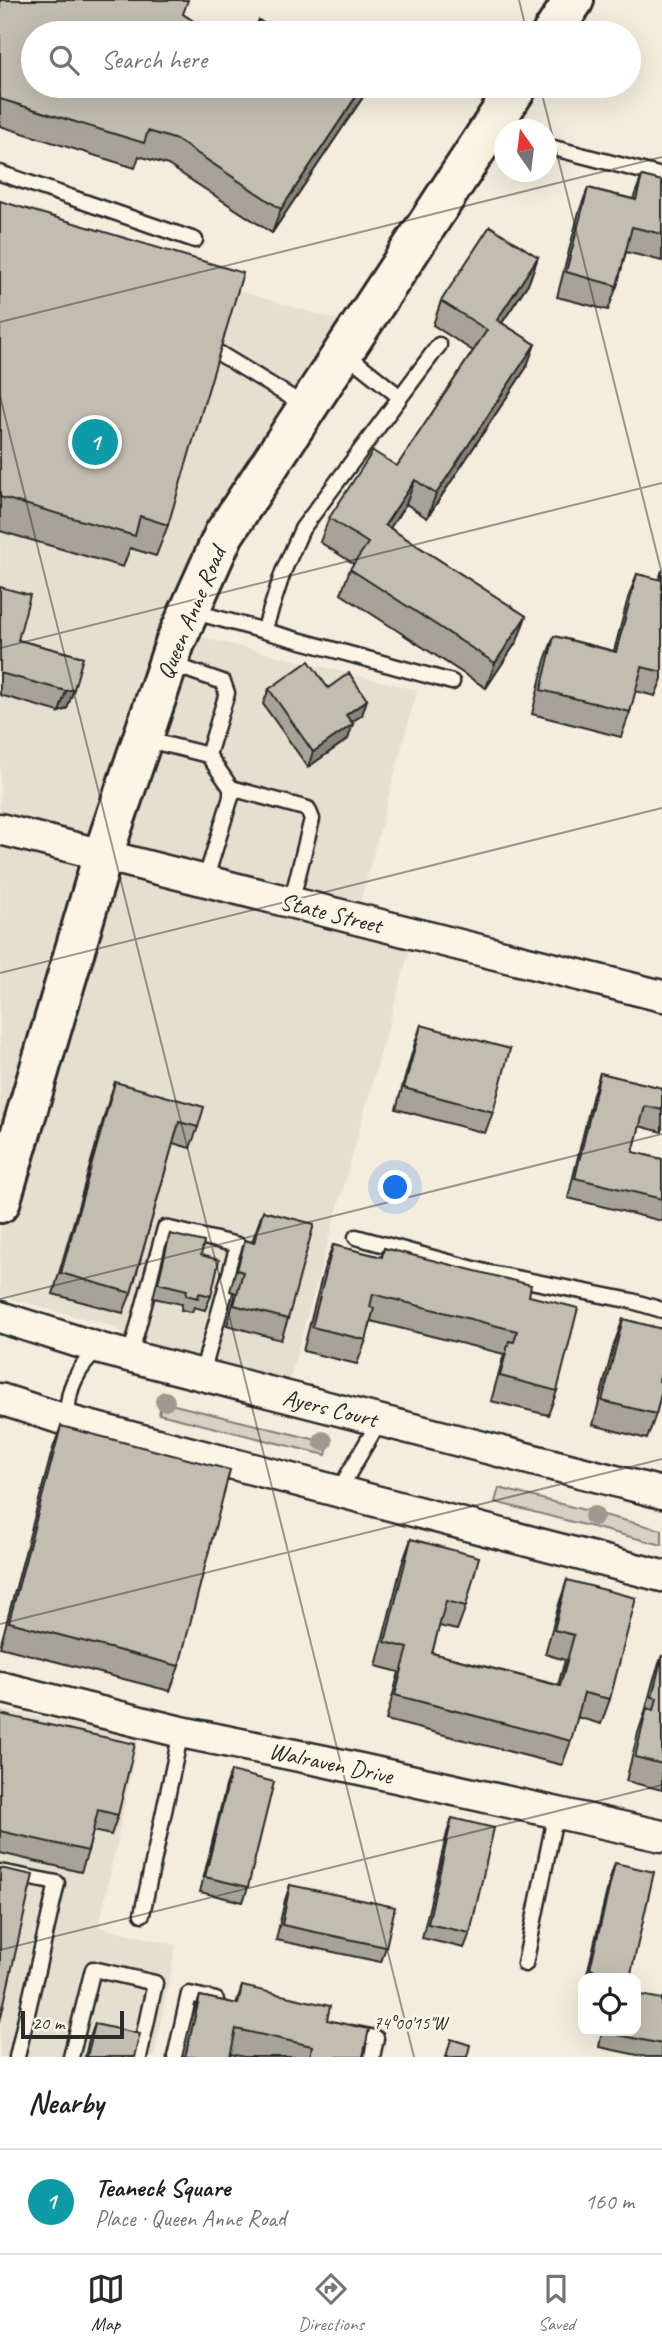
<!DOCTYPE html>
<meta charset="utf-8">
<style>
body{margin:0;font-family:Caveat,sans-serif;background:#f6f6f6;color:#202124}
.controls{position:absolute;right:21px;bottom:21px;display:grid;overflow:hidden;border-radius:14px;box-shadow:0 7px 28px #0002}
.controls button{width:63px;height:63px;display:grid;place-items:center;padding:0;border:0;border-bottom:2px solid #e0e0e0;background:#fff;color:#202124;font:35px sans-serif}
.compass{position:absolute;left:494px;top:119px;width:63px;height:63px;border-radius:50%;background:#fff;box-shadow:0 7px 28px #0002;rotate:346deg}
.scale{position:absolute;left:21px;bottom:18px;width:103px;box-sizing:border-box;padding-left:7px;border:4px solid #2b2b2b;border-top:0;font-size:19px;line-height:24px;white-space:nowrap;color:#2b2b2b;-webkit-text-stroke:5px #fcf5e5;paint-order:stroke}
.you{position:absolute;left:396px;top:1188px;width:24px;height:24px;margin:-18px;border:5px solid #fff;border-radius:50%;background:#1a73e8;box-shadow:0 0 0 10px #1a73e833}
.badge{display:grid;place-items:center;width:46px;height:46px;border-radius:50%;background:#2b2b2b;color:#fff;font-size:23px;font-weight:700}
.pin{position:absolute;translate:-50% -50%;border:4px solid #fff;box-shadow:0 2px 7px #0006}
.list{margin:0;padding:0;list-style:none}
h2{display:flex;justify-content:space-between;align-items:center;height:91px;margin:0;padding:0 28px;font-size:30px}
h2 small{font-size:23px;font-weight:400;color:#757577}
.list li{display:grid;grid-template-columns:46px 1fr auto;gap:21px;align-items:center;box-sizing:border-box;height:105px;padding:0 28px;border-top:2px solid #e0e0e0}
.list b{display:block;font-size:26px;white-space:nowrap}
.list p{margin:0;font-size:23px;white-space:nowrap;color:#757577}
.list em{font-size:23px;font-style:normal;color:#757577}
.icon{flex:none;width:38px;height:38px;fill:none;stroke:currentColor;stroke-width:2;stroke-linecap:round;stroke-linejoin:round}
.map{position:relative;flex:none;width:662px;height:2057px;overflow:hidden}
.search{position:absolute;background:#fff;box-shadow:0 7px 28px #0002;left:21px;right:21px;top:21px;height:77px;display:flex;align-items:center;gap:18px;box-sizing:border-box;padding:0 24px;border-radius:38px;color:#757577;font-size:26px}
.sheet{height:196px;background:#fff}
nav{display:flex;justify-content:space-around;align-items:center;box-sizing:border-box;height:98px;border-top:2px solid #e0e0e0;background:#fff;font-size:19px;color:#757577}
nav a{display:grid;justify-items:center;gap:4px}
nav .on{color:#2b2b2b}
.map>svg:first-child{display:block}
.built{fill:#e5dfd0}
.green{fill:#d6d1c4;stroke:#807e78;stroke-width:2}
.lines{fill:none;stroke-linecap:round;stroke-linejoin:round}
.lane-casing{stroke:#2b2b2b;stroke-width:19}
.street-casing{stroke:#2b2b2b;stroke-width:35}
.secondary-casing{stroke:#2b2b2b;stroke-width:44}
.lane{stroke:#fcf5e5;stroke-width:14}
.street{stroke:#fcf5e5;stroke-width:30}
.secondary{stroke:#fcf5e5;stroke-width:38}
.tree{fill:#9d9990}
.wall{fill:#a7a398;stroke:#2b2b2b;stroke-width:2}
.shaded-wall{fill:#88847c;stroke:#2b2b2b;stroke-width:2}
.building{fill:#c2bdb1;stroke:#2b2b2b;stroke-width:2}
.ticks{fill:none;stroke:#2b2b2b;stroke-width:2;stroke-opacity:0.45}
.labels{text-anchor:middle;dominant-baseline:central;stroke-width:5;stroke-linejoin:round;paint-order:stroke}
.street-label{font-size:24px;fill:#2b2b2b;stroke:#fcf5e5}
.ticks-label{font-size:18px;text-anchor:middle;fill:#2b2b2b;stroke:#fcf5e5;stroke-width:5;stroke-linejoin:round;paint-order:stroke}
</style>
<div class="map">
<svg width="662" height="2057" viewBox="0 0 662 2057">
<rect width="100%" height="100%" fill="#f4edde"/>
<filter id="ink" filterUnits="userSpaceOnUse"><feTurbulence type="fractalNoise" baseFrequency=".0143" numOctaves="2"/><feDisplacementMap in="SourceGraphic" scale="14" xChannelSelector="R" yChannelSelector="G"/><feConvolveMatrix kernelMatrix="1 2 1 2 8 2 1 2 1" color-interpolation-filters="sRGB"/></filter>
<g filter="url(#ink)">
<path class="built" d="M0 220 361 327 181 632 417 690 356 919 414 934 285 1396 130 1356 124 1334 112 1326 0 1296Z
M0 1710 139 1736 99 1927 176 1945 154 2057H0Z"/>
<path class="green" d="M162 1402 329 1443 326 1455 159 1414Z
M499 1488 662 1530V1545L495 1502Z"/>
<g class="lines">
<g class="lane-casing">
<path id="lane" d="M546 146 662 176
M0 173 195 240
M217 352 307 407
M345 353 400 397
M191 611 452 682
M264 631 283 572 302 529 439 345
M171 664 223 682 227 693 208 755
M144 739 208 755 231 788V797L205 881
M231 788 308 809 312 819 291 903
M356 1237 485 1272 632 1301 662 1310
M130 1356 165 1228 238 1245 202 1374
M69 1421C64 1393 78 1365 100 1349
M338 1492 380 1420
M0 1872 57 1883 17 2057
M142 1914 181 1732
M525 1964 556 1812
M351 2033 376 2038 372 2057
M71 2057 93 1969 155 1983 139 2057
M175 2057 189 1994 216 2000"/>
</g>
<g class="street-casing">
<path id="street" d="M0 829 662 996
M0 1317 101 1349 662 1493
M0 1399 69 1421 662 1576
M0 1687 181 1732 324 1761 662 1836"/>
</g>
<g class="secondary-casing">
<path id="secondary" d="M552 33 574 0
M0 1203 103 855 175 643 224 534 518 86"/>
</g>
<use href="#lane" class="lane"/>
<use href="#street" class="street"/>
<use href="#secondary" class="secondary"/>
</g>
<g class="tree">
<circle cx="165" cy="1401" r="10"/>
<circle cx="323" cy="1441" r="10"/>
<circle cx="594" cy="1516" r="10"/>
</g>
<path class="wall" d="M0 0 33 33 365 94 272 233 168 165 139 156 135 168 0 126Z
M642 176 662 181V261L626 252 617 286 608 310 557 297 579 212 588 188 633 199Z
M0 201 168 525 156 556 130 548 123 567 0 531Z
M538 257 529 282 502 323 535 344 526 368 427 518 406 504 390 528 526 616 517 641 486 688 341 594 350 569 354 564 320 542 329 518 397 466 473 351 433 325 441 301Z
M662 570V679L655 696 635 691 630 712 621 737 532 714 545 660 554 636 614 651 628 598 637 574 659 580Z
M0 587 18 640 83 657 67 709 59 712 0 695Z
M328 688 362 715 351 722 348 739 308 767 263 704 269 689Z
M421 1025 493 1112 485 1133 396 1109 414 1046Z
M600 1073 662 1088V1132L639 1126 633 1152 662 1159V1221L568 1198 593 1094Z
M115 1082 198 1127 190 1148 173 1143 131 1293 123 1313 53 1294 108 1103Z
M263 1211 288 1319 281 1340 227 1325 236 1293 230 1291 238 1261 245 1240 252 1242Z
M170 1234 201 1255 211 1296 205 1310 194 1307 192 1312 181 1310 182 1304 153 1298 165 1249Z
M333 1245 381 1257 384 1248 529 1296 557 1391 548 1415 491 1401 504 1354 371 1321 366 1340 357 1364 303 1351 324 1269Z
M623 1319 662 1329V1395H661L656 1414 647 1439 593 1425 614 1344Z
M61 1426 179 1666 170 1691 0 1647 52 1451Z
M411 1539 466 1606 457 1630 439 1626 432 1653 558 1685 565 1660 545 1654 559 1604 567 1580 610 1699 601 1724 577 1717 571 1741 562 1765 386 1720 399 1672 376 1666 402 1564Z
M662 1655V1790L626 1781 638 1733 645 1712 654 1678Z
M0 1714 118 1815 111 1835 93 1831 88 1851 81 1872 0 1853Z
M231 1771 248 1887 243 1902 200 1892 226 1786Z
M452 1818 470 1933 464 1948 422 1938 447 1833Z
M615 1863 630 1978H586L610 1878Z
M290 1885 386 1947 381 1962 276 1940 285 1900Z
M242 1986 327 2020 363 2057H244L230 2054V2057H182L191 2020 200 1996 236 2004Z
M662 1999V2057H647L599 2047 602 2031H636Z
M95 2024 134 2057H85L89 2039Z"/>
<path class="shaded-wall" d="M363 86H368L365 94 272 233 281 209Z
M538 257 529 282 488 344 497 320Z
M535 344 526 368 427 518 436 494Z
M415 480 406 504 376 549 385 525Z
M526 616 517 641 486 688 495 663Z
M74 689 67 709 59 712 66 691Z
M367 700 362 715 341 729 346 715Z
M353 724 348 739 308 767 313 752Z"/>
<path class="building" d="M0 0H188L183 14 212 33H33V86H363L281 209 177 140 148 131 144 143 0 99Z
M259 20 279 33H251Z
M642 176 662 181V234L632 227 617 286 566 272 588 188 636 200Z
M0 201 243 273 168 525 140 516 135 536 0 497Z
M490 226 538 257 497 320 535 344 436 494 415 480 385 525 526 616 495 663 350 569 368 543 329 518 373 451 397 466 487 330 441 301Z
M637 574 662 580V672L642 667 630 712 541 690 554 636 616 652Z
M0 587 30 595 18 640 83 657 74 689 66 691 0 673Z
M309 661 328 688 349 673 367 700 346 715 353 724 313 752 269 689Z
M421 1025 510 1049 493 1112 404 1088Z
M600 1073 662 1088V1110L645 1106 633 1152 662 1159V1199L575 1178Z
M115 1082 204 1107 198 1127 179 1122 131 1293 61 1273Z
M263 1211 314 1224 288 1319 234 1305 243 1272 237 1270 245 1240 254 1243Z
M170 1234 204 1242 201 1255 219 1260 211 1296 199 1293 198 1298 186 1295 187 1290 158 1283Z
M333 1245 382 1257 384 1248 531 1285 529 1296 578 1308 557 1391 500 1376 509 1341 514 1342 517 1331 373 1294 370 1307 374 1308 366 1340 312 1327Z
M623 1319 662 1329V1370L659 1381 662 1382V1390L656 1414 602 1401Z
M61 1426 230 1470 179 1666 9 1622Z
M411 1539 479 1557 466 1606 446 1601 432 1653 560 1686 574 1635 554 1630 567 1580 636 1598 610 1699 584 1693 571 1741 395 1695 408 1648 385 1642Z
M662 1656V1764L635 1757 647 1708 654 1710 657 1698 652 1697Z
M0 1714 135 1744 118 1815 98 1810 88 1851 0 1831Z
M231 1771 274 1782 248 1887 205 1877Z
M452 1818 494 1828 470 1933 428 1924Z
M615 1863 654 1872 630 1978 590 1969Z
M0 1868 33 1875 0 2021Z
M290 1885 395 1907 386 1947 282 1925Z
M242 1986 330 2006 327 2020 369 2029 363 2057H310L312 2046 236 2029 230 2057H185L200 1996 238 2004Z
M636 1994 662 1999V2044L604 2032V2031H636Z
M95 2024 140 2034 134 2057H87Z
M451 2039 470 2045 467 2057H446Z"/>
</g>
<path class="ticks" d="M519 0 527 33M540 86 662 574M0 322 662 157M0 396 414 2057M0 648 662 483M0 973 662 808M0 1299 662 1134M0 1624 662 1459M0 1950 662 1785"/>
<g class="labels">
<g class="street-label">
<text transform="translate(191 613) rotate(-67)">Queen Anne Road</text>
<text transform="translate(331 913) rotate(14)">State Street</text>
<text transform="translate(330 1408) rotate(14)">Ayers Court</text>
<text transform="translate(331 1763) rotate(12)">Walraven Drive</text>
</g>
</g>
<g class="ticks-label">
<text x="410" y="2029">74°00'15"W</text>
</g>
</svg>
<div class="controls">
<button><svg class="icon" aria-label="locate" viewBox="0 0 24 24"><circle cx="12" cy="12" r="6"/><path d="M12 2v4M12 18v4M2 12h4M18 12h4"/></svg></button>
</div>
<svg class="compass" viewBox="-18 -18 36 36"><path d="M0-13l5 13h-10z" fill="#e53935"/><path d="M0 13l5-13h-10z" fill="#757577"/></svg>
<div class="scale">20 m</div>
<div class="you"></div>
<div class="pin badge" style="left:95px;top:442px;background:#0f9aa8">1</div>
<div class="search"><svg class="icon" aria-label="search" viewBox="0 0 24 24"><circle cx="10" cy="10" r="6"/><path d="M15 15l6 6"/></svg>Search here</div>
</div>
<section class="sheet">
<h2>Nearby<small></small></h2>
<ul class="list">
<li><span class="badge" style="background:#0f9aa8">1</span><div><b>Teaneck Square</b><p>Place · Queen Anne Road</p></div><em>160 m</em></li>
</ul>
</section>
<nav>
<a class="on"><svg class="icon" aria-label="map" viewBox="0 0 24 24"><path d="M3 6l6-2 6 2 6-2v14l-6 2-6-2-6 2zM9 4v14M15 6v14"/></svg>Map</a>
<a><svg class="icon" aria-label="directions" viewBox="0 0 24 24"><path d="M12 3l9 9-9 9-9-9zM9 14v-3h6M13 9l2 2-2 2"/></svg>Directions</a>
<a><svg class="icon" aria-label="saved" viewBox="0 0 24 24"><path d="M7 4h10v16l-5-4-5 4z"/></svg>Saved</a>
</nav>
